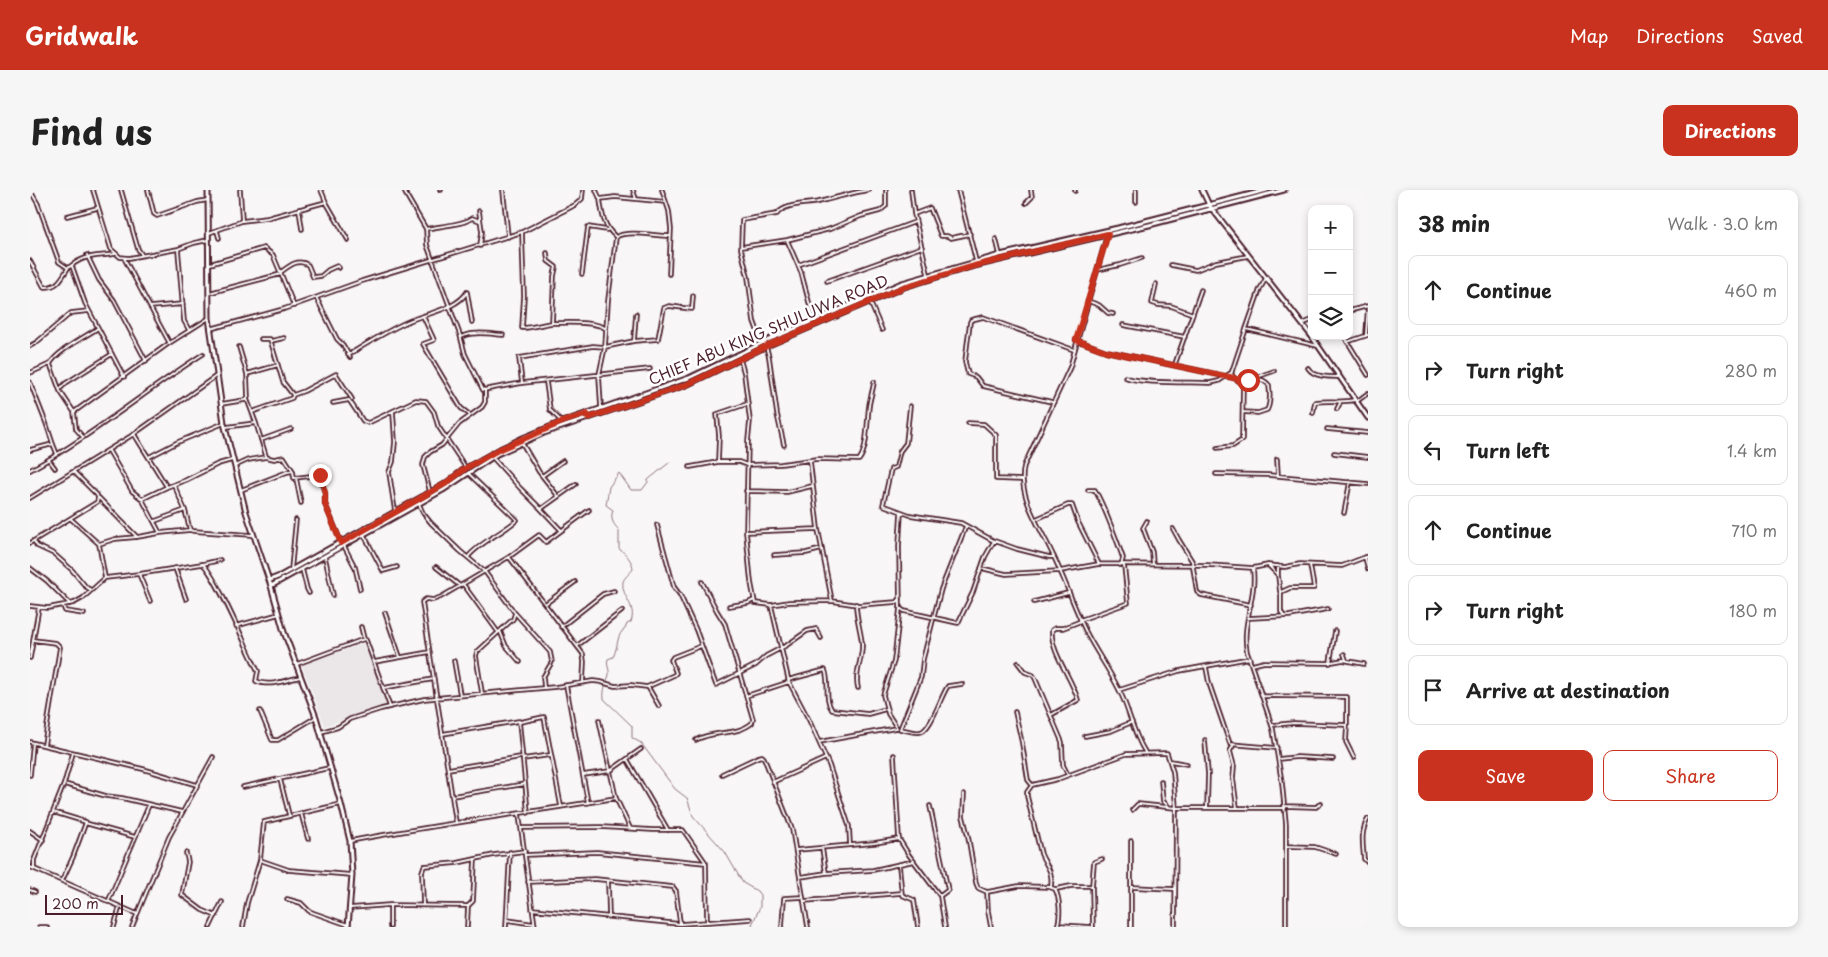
<!DOCTYPE html>
<meta charset="utf-8">
<style>
body{margin:0;font-family:"Playpen Sans",sans-serif;background:#f6f6f6;color:#222}
.controls{position:absolute;right:15px;top:15px;display:grid;overflow:hidden;border-radius:10px;box-shadow:0 2px 8px #0003}
.controls button{width:45px;height:45px;display:grid;place-items:center;padding:0;border:0;border-bottom:1px solid #e0e0e0;background:#fff;color:#222;font:25px sans-serif}
.scale{position:absolute;left:15px;bottom:12px;width:78px;box-sizing:border-box;padding-left:5px;border:2px solid #4a1f2b;border-top:0;font-size:14px;line-height:18px;white-space:nowrap;color:#4a1f2b;-webkit-text-stroke:4px #fff;paint-order:stroke}
.stop{position:absolute;width:15px;height:15px;margin:-11px;border:4px solid #c8321e;border-radius:50%;background:#fff}
.stop.end{background:#c8321e;border-color:#fff;box-shadow:0 1px 5px #0008}
.list{margin:0;padding:0;list-style:none}
h2{display:flex;justify-content:space-between;align-items:center;height:65px;margin:0;padding:0 20px;font-size:21px}
h2 small{font-size:16px;font-weight:400;color:#767676}
.list li{display:grid;grid-template-columns:32px 1fr auto;gap:15px;align-items:center;box-sizing:border-box;height:70px;margin:0 10px 10px;padding:0 10px;border:1px solid #e0e0e0;border-radius:10px}
.list b{display:block;font-size:19px;white-space:nowrap}
.list em{font-size:16px;font-style:normal;color:#767676}
.actions{display:flex;gap:10px;padding:15px 20px}
.actions a{flex:1;padding:11px 0;border:1px solid #c8321e;border-radius:10px;text-align:center;font-size:18px;color:#c8321e}
.actions .main{background:#c8321e;color:#fff}
.icon{flex:none;width:28px;height:28px;fill:none;stroke:currentColor;stroke-width:2;stroke-linecap:round;stroke-linejoin:round}
.map{position:relative;flex:none;width:1338px;height:737px;overflow:hidden;border-radius:10px}
header{display:flex;align-items:center;gap:30px;box-sizing:border-box;height:70px;padding:0 25px;background:#c8321e;color:#fff}
header strong{font-size:24px}
nav{display:flex;gap:28px;margin-inline-start:auto;font-size:18px}
.intro{display:flex;align-items:center;justify-content:space-between;box-sizing:border-box;height:120px;padding:0 30px}
h1{margin:0;font-size:35px}
.button{padding:12px 22px;border-radius:10px;background:#c8321e;color:#fff;font-size:18px;font-weight:700}
main{display:flex;gap:30px;padding:0 30px}
aside{flex:1;background:#fff;border-radius:10px;box-shadow:0 2px 8px #0003}
.map>svg:first-child{display:block}
.built{fill:#ebe6e8}
.lines{fill:none;stroke-linecap:round;stroke-linejoin:round}
.stream{stroke:#8f747b;stroke-width:1}
.street-casing{stroke:#4a1f2b;stroke-width:5.5}
.secondary-casing{stroke:#4a1f2b;stroke-width:7}
.street{stroke:#fff;stroke-width:2}
.secondary{stroke:#fff;stroke-width:3}
.route{stroke:#c8321e;stroke-width:6}
.labels{text-anchor:middle;dominant-baseline:central;stroke-width:5;stroke-linejoin:round;paint-order:stroke}
.street-label{font-size:15px;fill:#4a1f2b;stroke:#fff}
</style>
<header>
<strong>Gridwalk</strong>
<nav><a>Map</a><a>Directions</a><a>Saved</a></nav>
</header>
<div class="intro"><h1>Find us</h1><a class="button">Directions</a></div>
<main>
<div class="map">
<svg width="1338" height="737" viewBox="0 0 1338 737">
<rect width="100%" height="100%" fill="#f8f6f7"/>
<filter id="ink" filterUnits="userSpaceOnUse"><feTurbulence type="fractalNoise" baseFrequency=".02" numOctaves="2"/><feDisplacementMap in="SourceGraphic" scale="10" xChannelSelector="R" yChannelSelector="G"/><feConvolveMatrix kernelMatrix="1 2 1 2 8 2 1 2 1" color-interpolation-filters="sRGB"/></filter>
<g filter="url(#ink)">
<path class="built" d="M335 453 356 515 295 536 272 475Z"/>
<g class="lines">
<path class="stream" d="M640 272 618 290V292L612 300H601L589 283 579 297 576 315 583 320C580 329 583 334 589 340V359C595 362 603 372 603 379 600 384 594 387 593 392 591 407 607 415 601 432L597 434 595 439C587 443 588 456 584 465L583 467 578 469C576 475 580 479 579 485 576 494 573 499 574 509L602 536V548L611 553 645 599 657 608 663 626 695 662 710 688 713 693 727 701 730 705V717L721 737"/>
<g class="street-casing">
<path id="street" d="M0 0 8 14 29 72 38 78C55 64 64 67 85 64
M63 0 81 59 90 67 99 68 148 59 164 53 178 50
M91 0 108 59 112 65
M118 0 124 24 127 26 167 12 178 10
M210 0 212 31 237 28 296 12 291 0
M375 0V3L396 39 397 55 430 145 435 164 453 200 492 193 620 179
M410 0H411
M473 0 478 47
M566 0 570 9
M603 0 606 9
M632 0 639 21 641 39 639 84
M881 0 884 24 898 84
M928 0 946 71
M1045 0V1
M296 12 318 50
M1106 12V0
M996 13 1002 7 1001 0
M269 19 272 39
M449 21 452 42 450 56
M884 24 900 18 911 46H917L921 48 940 44
M37 26 67 18
M396 39C408 36 434 35 442 28L450 31
M187 41 189 48
M492 42 545 15 552 9 553 0
M179 43 212 31
M1077 45 1040 177 994 276C987 306 1011 338 1023 365 1035 390 1044 417 1056 442 1067 464 1082 483 1092 506 1100 524 1104 545 1115 562
M586 47C574 37 572 25 570 9L585 7 636 12
M966 49 970 65
M757 50 771 82 784 131
M711 57 757 50 800 39 831 26 850 21 856 16V0
M148 59 154 131 159 140
M517 63 518 71 526 77 524 86 522 133
M57 65 69 90 84 110 116 171
M94 68 120 117 153 114
M0 71 14 97C28 98 32 87 38 78
M180 74 234 58 243 65 251 84
M768 75 885 32
M1141 75 1166 80 1186 72 1218 66
M42 76 55 113 94 187
M1067 80 1090 75 1112 68
M251 82C259 76 268 68 278 75L283 87 291 86 298 80 307 76 309 78
M552 84 558 37 577 40
M797 91 892 57
M1126 94 1122 113 1128 115 1141 116 1163 124
M179 103 251 84 264 116
M287 109 307 149 313 155 320 167
M1058 111 1069 115 1078 123 1083 124
M840 112 852 140
M120 117 139 152
M1319 121 1338 116 1336 145
M393 126 404 150 393 154 431 218 440 225
M1272 134 1282 130
M1093 135 1155 147
M180 139 254 119 332 91 492 42 494 106 492 138C502 138 512 134 523 133 536 133 567 131 576 139
M1216 139 1230 99 1236 88
M1314 146 1338 185
M431 147C442 141 460 144 473 145
M1046 150 1076 161 1204 188
M241 151 254 148
M604 151 628 149 634 118 639 116 662 119 663 106
M1317 152 1338 145
M732 153 724 131 718 87 711 59 712 30 747 24C756 13 776 15 788 12 805 8 821 3 838 0
M735 153 739 167 747 224 754 255
M0 156 7 152 41 123 59 121
M318 165C338 153 358 140 379 131 397 123 427 119 437 102L442 132
M710 169 714 183 720 231 718 251 716 342 721 392 725 413 741 415 759 412 802 411 828 415 867 412 870 409
M1145 174 1171 100
M1278 178C1284 187 1298 187 1308 187
M0 183 20 174
M217 184 248 175
M1095 187C1110 194 1161 192 1180 193L1189 191 1202 182
M1224 188 1244 181
M0 192 16 233 23 254
M516 192 520 220 532 232
M492 193 489 168 563 156 575 157 604 151 606 124
M30 199 36 193 82 164
M263 205 274 201 306 184 322 209
M217 209 226 233
M1022 212 953 196 946 187 938 184 935 172 940 132 941 130 953 127 1044 160
M1326 212 1338 203
M303 213 319 210 333 231 338 233 386 210 396 211 404 222 408 236 436 278
M191 214 215 210 218 207 217 184 209 157
M880 216 876 253 870 261 866 277 861 279 853 315 880 325 931 333 962 350 987 359 1019 367H1024
M571 217 569 185 575 157 578 111 586 47C597 40 626 46 640 46
M1307 219 1310 213
M44 222 30 201 20 174C27 161 55 147 68 138
M222 222 262 208 263 205 253 192 240 149H231
M363 222 365 252 363 272 359 282 365 321
M1213 222 1228 223 1237 220C1241 213 1240 203 1239 195 1232 187 1222 188 1213 192
M1283 223 1285 212C1299 210 1311 213 1325 210
M938 233 954 234 966 245V289L992 290
M196 237 226 233 236 266
M1297 239 1338 243
M104 244 137 297
M53 247 46 239 44 222 138 154 179 128
M231 250 261 239
M492 253 509 282 528 306
M1187 258 1203 256 1212 250 1213 194 1204 188 1201 184 1216 139 1288 156
M0 260 23 254 27 264
M1304 263 1338 267
M119 267 148 252 194 233
M463 268 490 298 511 319
M1247 269 1248 286
M19 270 25 278
M780 271 788 339 802 411
M688 272 689 246 687 224 717 214
M205 276 218 270 236 267 244 269 254 267 263 281
M660 277 688 272H709L717 275 751 274 787 269 829 270C838 259 837 230 839 216 840 208 843 200 844 192
M0 280C61 247 115 201 173 164
M1186 284 1238 285 1338 294
M512 286 533 271
M266 288 271 313
M144 295 155 320 160 340 163 341 222 345
M211 300 257 282 263 281 264 288 289 285 295 303V314L311 352
M1058 300H1065C1077 322 1085 345 1093 368L1092 372 1090 375
M716 301 757 302 782 296
M400 302 393 275 395 267 400 262 412 255 429 234 452 217 455 212V200
M0 308 104 244 186 186
M69 308 107 347
M112 309 137 297 156 290 188 274 202 270
M389 314 393 323 401 333 430 361 455 382 485 423 520 462 522 472 513 487 514 498
M1314 323 1320 292
M41 329 69 354 75 388
M1006 329 1038 315H1042L1048 332 1069 374
M125 331 155 320
M1117 331 1113 338 1122 362 1123 374
M627 335 644 397 650 405 666 440 686 495 726 475 736 466 757 455 777 441 786 439 791 448
M1143 339 1149 350 1162 371 1167 402 1171 405 1221 415
M531 340 511 319 546 294
M716 342 788 339
M130 343 160 340
M334 345 353 381 367 377
M4 351 7 356 24 364 42 380 56 397 61 400
M0 353 67 312 68 308 67 305 44 282
M69 354 85 349 107 347 130 343 112 309 102 301 79 261
M314 356 325 377 330 399
M744 365 776 363 792 359
M295 367 303 405
M438 367C449 353 472 343 487 330L438 283
M479 367 553 464 554 472 553 492
M1335 367 1338 379
M173 374 190 370
M1238 375 1248 385 1250 402
M406 377 430 396
M0 378 17 391 40 414
M145 378 156 409
M951 378 976 384 1030 381 1069 374 1177 375 1223 378 1238 375 1255 377 1270 374 1312 376 1338 366
M272 379 277 399 279 403
M1223 379C1227 407 1211 434 1217 462L1243 539 1252 593 1256 634V737
M261 380 266 330
M109 384 120 411
M1248 385V376
M433 394 468 442
M1004 412 1038 403
M515 414 545 392
M826 414C826 428 831 441 832 454 833 469 824 483 828 498
M741 415 759 492 779 530 799 575 819 636 820 654
M0 416 18 418 44 413 53 408 75 388 109 384 172 374C184 380 219 464 228 481L226 491C239 498 258 489 271 487
M33 416 35 421 54 424
M699 416 718 413 724 410
M870 418 874 421 928 433 943 402 955 367 964 351
M355 423 370 467
M1254 426 1251 422V402L1260 398H1284L1280 375
M1219 428 1259 426 1298 419
M1050 430 1098 413 1094 375
M206 436 249 424
M331 437 334 449 336 450 360 517
M531 437 573 404 584 401
M470 441 476 456 490 472
M3 450 26 453 30 457 14 555
M547 456 592 421
M1314 464 1316 470
M0 468 9 417
M424 471 430 505
M344 472 400 462
M1302 472 1313 470 1334 474
M988 473 995 482 1003 485 1005 488 1032 552 1033 575 1038 585
M267 474 334 449
M1222 475 1234 472 1300 473 1305 441
M1176 477 1179 493 1200 554 1247 558
M758 490 795 480C800 492 794 509 802 520L838 524 856 519
M536 495 558 613
M618 497 629 516
M353 498 404 489
M1089 500 1149 481 1220 468
M452 503 446 466 447 462 483 429 485 423
M716 506 759 492
M1232 506 1317 507V535
M230 521 242 550H248L286 527
M985 522 992 553 998 590 1002 595
M1021 525 1048 510C1042 488 1020 462 1022 440L1025 438H1033L1051 431
M569 530 586 608 600 638
M490 532 514 527 531 616
M1243 535 1264 533 1317 535 1316 552 1324 568
M867 538 858 524 853 505 864 471 870 418 869 356 871 322
M870 539 891 487 893 469 911 399 936 336
M870 539C876 540 884 543 890 542 901 541 911 505 918 496L932 494
M291 542 308 537 320 529 351 519 394 509 525 497 563 491 571 492 585 496 601 495 617 497 644 485 646 483 641 470 643 467 671 456
M412 544 489 531 498 623
M1055 546 1081 541 1102 532
M666 550C683 540 707 546 722 533L723 529 695 434 687 421 672 392
M1175 550 1178 584 1177 618
M0 552 113 579 167 595
M789 552 866 538
M1203 556 1200 561 1204 576 1203 588 1207 618
M864 565 869 649
M493 569 520 565
M597 569 638 640
M1248 569 1267 567 1303 569
M1140 571 1157 574
M418 579 491 567
M692 584 728 567 732 566 734 568 762 639 778 737
M0 585 3 553
M553 585 580 581 611 559
M250 589 259 625
M1131 591 1133 611 1139 617
M743 592 796 568
M34 594 76 606 92 608 152 622
M213 597 299 578
M934 604 933 626 938 646 946 693 948 698 957 702 989 696 1019 697 1025 699C1030 708 1031 727 1027 737
M422 606 495 594
M900 616 918 700 910 706
M1255 616 1286 617 1291 613
M1102 620 1108 614 1146 618H1255
M23 622 56 632 43 667 32 691
M271 623 278 649
M489 624 505 737
M1338 629C1330 642 1333 655 1334 669L1338 673
M55 633 105 647
M426 633 392 412 396 409 403 410 411 407 479 367 509 345 516 352 559 320
M491 638 571 637 623 640H653L676 673 677 732
M0 641 13 650
M320 651C408 634 497 623 586 608
M1101 651V737
M1256 656 1285 657 1306 664
M792 658 796 683
M767 660 844 653 869 649 879 665 910 706 915 737
M156 663 158 672 152 705 172 720 186 726
M495 665 567 662 676 673
M230 670 259 680 322 685
M869 675 872 705 884 710 888 737
M0 677 107 724
M4 678V670L34 594 43 563
M770 687 796 683 843 680 884 671
M578 691 579 726
M498 692 565 689 643 697 646 701 650 733
M1062 696 1064 672 1072 669
M1021 697C1023 680 1017 678 1011 664L997 606V602L1002 595 1028 589 1096 564 1137 563 1143 582 1146 618 1145 737
M1102 697 1144 699
M1026 699 1041 696H1062L1063 737
M0 700 5 702
M957 702 958 721 961 737
M257 709 271 713 279 721 284 723 318 735
M774 711 871 703
M78 712 119 615
M360 715V737
M393 715 392 682 394 676 427 673 464 665 495 661
M320 718 360 715 438 716
M502 719 650 734 720 729
M477 730 504 734
M1029 735 1061 737
M9 737H17
M84 737 89 719
M102 737 139 647 183 567
M180 737 192 712
M213 737 217 713 230 670 234 632 311 614
M437 737 438 716 443 711 445 669
M476 737 480 662
M752 737 754 708 773 707"/>
</g>
<g class="secondary-casing">
<path id="secondary" d="M178 0 179 128 194 233 216 322 241 396 254 442 286 527 311 614 320 651 322 685 318 737
M1172 0 1179 15 1280 144 1338 228
M240 390 250 386 415 294 436 278 470 259 493 248 532 232 659 188 743 148 872 93 970 65 1088 38 1237 0
M241 396 413 300 467 264 514 243 656 195 741 154 874 97 944 76 1119 35 1254 0"/>
</g>
<use href="#street" class="street"/>
<use href="#secondary" class="secondary"/>
</g>
</g>
<g class="lines" filter="url(#ink)">
<path class="route" d="M290 285 295 303V314L311 353 415 294 436 278 470 259 532 232 557 224 558 228 656 195 741 154 874 97 944 76 1078 44 1046 150 1076 161 1204 188 1213 192 1218 190"/>
</g>
<g class="labels">
<g class="street-label">
<text transform="translate(738 139) rotate(-23)">CHIEF ABU KING SHULUWA ROAD</text>
</g>
</g>
</svg>
<div class="controls">
<button>+</button>
<button>−</button>
<button><svg class="icon" aria-label="layers" viewBox="0 0 24 24"><path d="M12 4l9 5-9 5-9-5zM3 14l9 5 9-5"/></svg></button>
</div>
<div class="scale">200 m</div>
<div class="stop" style="left:1218px;top:190px"></div>
<div class="stop end" style="left:290px;top:285px"></div>
</div>
<aside>
<h2>38 min<small>Walk · 3.0 km</small></h2>
<ul class="list">
<li><svg class="icon" aria-label="ahead" viewBox="0 0 24 24"><path d="M12 20V5M6 11l6-6 6 6"/></svg><div><b>Continue</b></div><em>460 m</em></li>
<li><svg class="icon" aria-label="right" viewBox="0 0 24 24"><path d="M7 20v-9h11M14 6l5 5-5 5"/></svg><div><b>Turn right</b></div><em>280 m</em></li>
<li><svg class="icon" aria-label="left" viewBox="0 0 24 24"><path d="M17 20v-9H6M10 6l-5 5 5 5"/></svg><div><b>Turn left</b></div><em>1.4 km</em></li>
<li><svg class="icon" aria-label="ahead" viewBox="0 0 24 24"><path d="M12 20V5M6 11l6-6 6 6"/></svg><div><b>Continue</b></div><em>710 m</em></li>
<li><svg class="icon" aria-label="right" viewBox="0 0 24 24"><path d="M7 20v-9h11M14 6l5 5-5 5"/></svg><div><b>Turn right</b></div><em>180 m</em></li>
<li><svg class="icon" aria-label="arrive" viewBox="0 0 24 24"><path d="M6 21V4h12l-3 4 3 4H6"/></svg><div><b>Arrive at destination</b></div></li>
</ul>
<div class="actions"><a class="main">Save</a><a>Share</a></div>
</aside>
</main>
